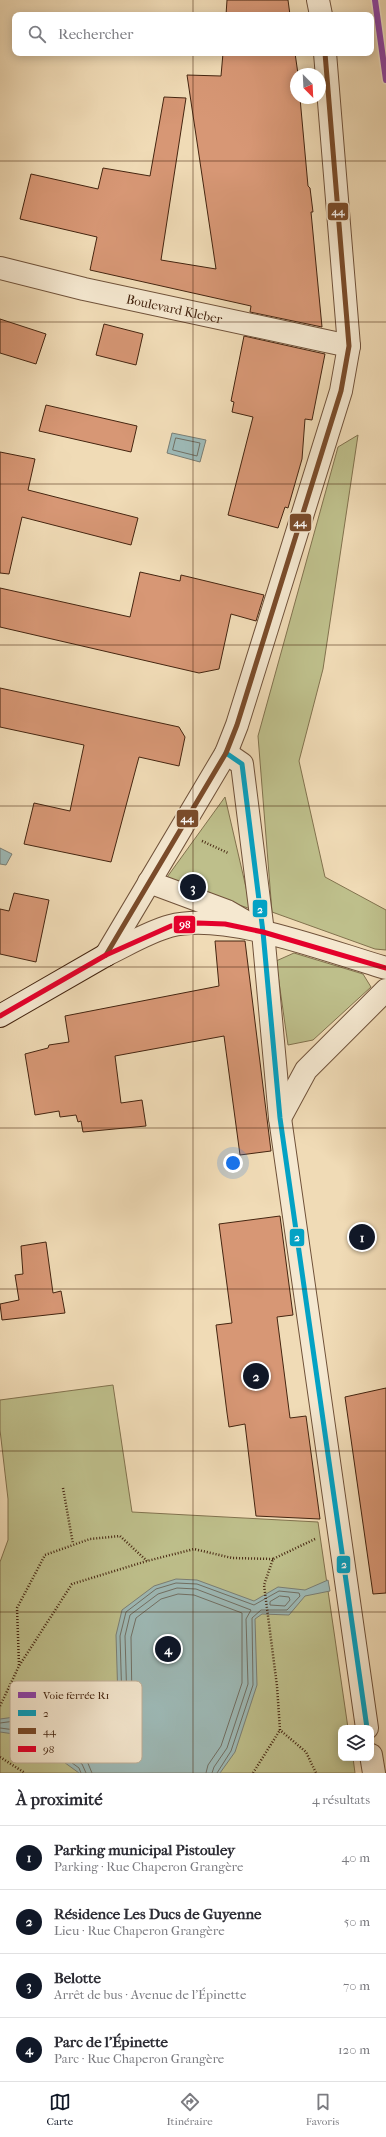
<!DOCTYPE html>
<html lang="fr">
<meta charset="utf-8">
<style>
body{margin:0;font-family:"IM FELL French Canon",serif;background:#f2f2f3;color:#2b2b33}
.controls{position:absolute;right:12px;bottom:12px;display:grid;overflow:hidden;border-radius:8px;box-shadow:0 2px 10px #0003}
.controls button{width:36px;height:36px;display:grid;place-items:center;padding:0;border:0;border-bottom:1px solid #e1e1e2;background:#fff;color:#2b2b33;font:20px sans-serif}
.compass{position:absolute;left:290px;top:68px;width:36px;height:36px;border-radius:50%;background:#fff;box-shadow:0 2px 10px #0003;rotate:156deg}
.you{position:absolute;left:233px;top:1163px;width:14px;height:14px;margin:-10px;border:3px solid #fff;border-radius:50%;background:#1a73e8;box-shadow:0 0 0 6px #1a73e833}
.badge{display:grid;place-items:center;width:26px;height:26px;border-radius:50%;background:#111827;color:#fff;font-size:13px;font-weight:700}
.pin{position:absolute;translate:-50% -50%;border:2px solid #fff;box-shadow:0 1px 4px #0006}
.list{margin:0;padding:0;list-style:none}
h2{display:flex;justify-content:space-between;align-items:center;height:52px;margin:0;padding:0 16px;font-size:17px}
h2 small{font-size:13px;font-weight:400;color:#7c7c81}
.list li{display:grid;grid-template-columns:26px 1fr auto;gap:12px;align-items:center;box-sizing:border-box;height:64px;padding:0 16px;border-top:1px solid #e1e1e2}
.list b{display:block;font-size:15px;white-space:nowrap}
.list p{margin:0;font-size:13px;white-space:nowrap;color:#7c7c81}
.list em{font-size:13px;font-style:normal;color:#7c7c81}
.icon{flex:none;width:22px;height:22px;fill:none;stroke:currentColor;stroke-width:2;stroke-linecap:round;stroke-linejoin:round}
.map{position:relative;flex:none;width:386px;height:1773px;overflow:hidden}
.search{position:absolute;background:#fff;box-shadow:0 2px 10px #0003;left:12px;right:12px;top:12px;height:44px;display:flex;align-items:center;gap:10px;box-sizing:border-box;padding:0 14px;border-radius:8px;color:#7c7c81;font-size:15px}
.sheet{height:308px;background:#fff}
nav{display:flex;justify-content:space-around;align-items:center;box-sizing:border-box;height:56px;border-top:1px solid #e1e1e2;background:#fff;font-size:11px;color:#7c7c81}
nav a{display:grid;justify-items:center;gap:2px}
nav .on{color:#111827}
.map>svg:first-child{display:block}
.green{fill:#bebf8b;stroke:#82724e}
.water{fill:#9db9b6;stroke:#7a7e74}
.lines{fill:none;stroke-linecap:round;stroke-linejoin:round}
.shore{stroke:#716f63;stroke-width:1}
.building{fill:#d79775;stroke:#452510}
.street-casing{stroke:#70523a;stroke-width:24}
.secondary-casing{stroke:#452510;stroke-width:24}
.path{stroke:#452510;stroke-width:2.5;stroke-dasharray:1 2;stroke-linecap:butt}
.street{stroke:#f5e8d0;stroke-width:22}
.secondary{stroke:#f5e8d0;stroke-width:22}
.bus-1-casing{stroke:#f5e8d0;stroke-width:8}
.bus-2-casing{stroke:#f5e8d0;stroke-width:8}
.bus-3-casing{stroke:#f5e8d0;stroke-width:8}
.bus-1{stroke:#03a2c4;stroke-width:5}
.bus-2{stroke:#7a4b2a;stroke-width:5}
.bus-3{stroke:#e4002b;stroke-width:5}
.rail-1-casing{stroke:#f5e8d0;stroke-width:9}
.rail-1{stroke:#8e44ad;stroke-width:6}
.grid{fill:none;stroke:#452510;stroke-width:1;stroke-opacity:0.55}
.labels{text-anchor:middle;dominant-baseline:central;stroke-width:3.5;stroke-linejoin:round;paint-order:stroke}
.street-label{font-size:13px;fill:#452510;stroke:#f5e8d0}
.key{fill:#f5e8d0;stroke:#c0ae96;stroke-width:1}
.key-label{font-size:11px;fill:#452510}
.line-badge{stroke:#f5e8d0;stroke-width:1.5}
.badge-label{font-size:11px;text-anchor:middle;font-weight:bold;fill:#fff}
</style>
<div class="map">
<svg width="386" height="1773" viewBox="0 0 386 1773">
<rect width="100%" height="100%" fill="#f0dbb6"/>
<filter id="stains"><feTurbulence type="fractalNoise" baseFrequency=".005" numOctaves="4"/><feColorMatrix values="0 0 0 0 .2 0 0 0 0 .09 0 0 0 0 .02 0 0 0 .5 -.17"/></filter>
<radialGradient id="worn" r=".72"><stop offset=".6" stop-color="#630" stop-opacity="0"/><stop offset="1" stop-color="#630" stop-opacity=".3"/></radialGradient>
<path class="green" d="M358 435 323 669 299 761 325 877 386 910V950L375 949 272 912 258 736 338 447Z
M225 797 251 909 165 880Z
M294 953 363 974 371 987 313 1040 288 1045 276 961Z
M113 1385 132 1512 318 1522 348 1728H341V1758H353L355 1773H0V1562L8 1540V1499L0 1430V1400Z"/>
<path class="water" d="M172 433 206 440 200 462 167 453Z
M0 848 12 854 6 865 0 864Z
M176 1579 197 1580 254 1601 278 1587 305 1590 328 1580 330 1591 305 1596 289 1615 262 1614 255 1619 257 1685 235 1752 220 1773H79L28 1736 0 1732V1719L30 1715 92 1728 111 1713 118 1700 116 1635 122 1610 154 1586Z"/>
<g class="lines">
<path class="shore" d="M176 438 200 443 197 456 173 450Z
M280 1596 289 1597 290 1600 285 1606 270 1605V1602Z
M0 1723 30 1719 92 1732 114 1715 122 1702 120 1636 126 1612 156 1589 176 1583 197 1584 254 1605 279 1591 299 1593 300 1596 287 1610H261L252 1618 253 1685 231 1751 217 1773
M0 1728 30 1732 79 1768 81 1773
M86 1773 82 1764 34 1729 33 1727 36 1726 93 1736 117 1719 127 1703 125 1636 130 1615 158 1594 177 1588 196 1589 251 1610 246 1619 248 1684 227 1748 214 1767 212 1773
M92 1773 87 1761 59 1738 95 1742 122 1723 132 1705 131 1637 136 1618 161 1599 178 1594 194 1595 242 1613V1683L221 1746 208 1765 206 1773"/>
</g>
<path class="building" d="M227 0H288L290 15H226Z
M223 53H295L298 74H296V98H300L308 186 310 188 313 212H311L322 327 250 312 251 306 90 270 97 237 20 219 31 174 98 189 103 168 150 176 164 97 186 98 161 260 216 269 187 75 221 76Z
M0 319 46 334 36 364 0 353Z
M104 324 143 334 136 365 96 355Z
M244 336 325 354 312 420 305 419 302 459 288 508 285 507 278 528 228 515 253 417 232 412 234 402 231 401Z
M46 405 137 426 131 452 39 431Z
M0 452 35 459 28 490 138 518 131 545 22 517 9 574 0 573Z
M140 572 180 581 181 575 264 595 256 621 231 614 219 669 199 673 0 627V588L130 617Z
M0 688 179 727 185 737 179 766 139 757 111 862 24 844 34 803 70 811 84 745 0 727Z
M14 893 49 900 36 962 0 954V909L9 911Z
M215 941H245L271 1151 240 1155 224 1036 115 1056 121 1103 142 1100 146 1126 83 1132 81 1121 78 1122 76 1115 60 1117 59 1111 35 1115 25 1054 48 1048 49 1045 69 1042 65 1016 219 986Z
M280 1216 293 1315 277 1317 290 1418 306 1416 320 1519 256 1516 245 1424 229 1427 227 1413 216 1325 232 1323 219 1224Z
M46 1242 53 1293 61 1291 65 1313 2 1320 0 1304 19 1300 15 1275 23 1274 21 1246Z
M386 1388V1593L373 1594 345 1397Z"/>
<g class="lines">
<g class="street-casing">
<g id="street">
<path d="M318 0 321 15"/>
<path id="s1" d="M0 268 84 289 349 346"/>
<path d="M226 753 242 764 263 932 280 1118 367 1728"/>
<path d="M149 882 227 911 246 922"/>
<path d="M106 955 226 753 237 725 341 391 349 346 325 53"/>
<path d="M106 955C127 945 148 932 170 926 226 911 330 952 386 968"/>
<path d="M280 1118 306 1070 386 990"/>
<path d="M371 1755 374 1773"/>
</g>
</g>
<g class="secondary-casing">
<path id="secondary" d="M0 1016 106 955"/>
</g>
<path class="path" d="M202 841 228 853
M63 1488 73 1544
M315 1539 273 1559 264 1585 277 1686 280 1730 306 1752 316 1773
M19 1665 17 1608 45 1555 90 1539 120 1536 147 1561
M0 1706 19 1666 72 1584 147 1561 194 1549 232 1558 273 1559
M0 1757 25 1773
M253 1773 280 1730"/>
<use href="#street" class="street"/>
<use href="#secondary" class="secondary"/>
<g class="bus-1-casing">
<path id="bus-1" d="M226 753 242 764 263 932 280 1118 367 1728"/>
</g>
<g class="bus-2-casing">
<path id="bus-2" d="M106 955 226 753 237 725 341 391 349 346 325 53"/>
</g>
<g class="bus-3-casing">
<path id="bus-3" d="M0 1016 106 955 171 926 198 923 225 924 263 932 386 968"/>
</g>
<use href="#bus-1" class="bus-1"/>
<use href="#bus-2" class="bus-2"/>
<use href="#bus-3" class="bus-3"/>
<g class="rail-1-casing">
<path id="rail-1" d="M375 0 386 80"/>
</g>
<use href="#rail-1" class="rail-1"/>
</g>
<path class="grid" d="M193 0V15M193 53V1773M0 161H386M0 322H386M0 484H386M0 645H386M0 806H386M0 967H386M0 1128H386M0 1289H386M0 1451H386M0 1612H386"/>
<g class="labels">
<g class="street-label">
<text stroke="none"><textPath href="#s1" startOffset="179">Boulevard Kleber</textPath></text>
</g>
</g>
<rect x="10" y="1681" width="132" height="82" rx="6" class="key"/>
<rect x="18" y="1692" width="18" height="6" fill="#8e44ad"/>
<rect x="18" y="1710" width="18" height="6" fill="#03a2c4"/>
<rect x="18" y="1728" width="18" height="6" fill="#7a4b2a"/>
<rect x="18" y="1746" width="18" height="6" fill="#e4002b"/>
<g class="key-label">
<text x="43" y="1699">Voie ferrée R1</text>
<text x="43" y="1717">2</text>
<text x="43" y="1735">44</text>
<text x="43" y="1753">98</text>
</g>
<g class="line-badge">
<rect x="327" y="202" width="22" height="19" rx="4" fill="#7a4b2a"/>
<rect x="289" y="513" width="23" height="19" rx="4" fill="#7a4b2a"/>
<rect x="176" y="809" width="23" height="19" rx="4" fill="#7a4b2a"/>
<rect x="252" y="899" width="16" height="19" rx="4" fill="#03a2c4"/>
<rect x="173" y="915" width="23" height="19" rx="4" fill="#e4002b"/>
<rect x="289" y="1228" width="16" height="19" rx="4" fill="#03a2c4"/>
<rect x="336" y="1555" width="15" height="19" rx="4" fill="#03a2c4"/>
</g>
<g class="badge-label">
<text x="338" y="215">44</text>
<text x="300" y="526">44</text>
<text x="187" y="822">44</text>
<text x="260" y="913">2</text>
<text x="185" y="928">98</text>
<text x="297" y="1241">2</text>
<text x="344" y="1568">2</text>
</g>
<rect width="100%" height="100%" filter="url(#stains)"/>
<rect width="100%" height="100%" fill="url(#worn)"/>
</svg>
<div class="controls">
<button><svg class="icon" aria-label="layers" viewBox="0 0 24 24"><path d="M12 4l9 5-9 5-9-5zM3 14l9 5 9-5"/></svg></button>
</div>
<svg class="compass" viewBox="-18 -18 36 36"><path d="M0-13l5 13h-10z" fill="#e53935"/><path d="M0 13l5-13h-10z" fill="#7c7c81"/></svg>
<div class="you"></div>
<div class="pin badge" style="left:362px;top:1237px">1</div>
<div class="pin badge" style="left:256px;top:1376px">2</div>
<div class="pin badge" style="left:193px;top:887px">3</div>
<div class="pin badge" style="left:168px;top:1649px">4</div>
<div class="search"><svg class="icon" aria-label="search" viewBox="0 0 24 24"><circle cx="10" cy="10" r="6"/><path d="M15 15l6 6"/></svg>Rechercher</div>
</div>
<section class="sheet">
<h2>À proximité<small>4 résultats</small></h2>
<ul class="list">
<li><span class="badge">1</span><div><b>Parking municipal Pistouley</b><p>Parking · Rue Chaperon Grangère</p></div><em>40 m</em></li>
<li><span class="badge">2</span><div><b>Résidence Les Ducs de Guyenne</b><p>Lieu · Rue Chaperon Grangère</p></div><em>50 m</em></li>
<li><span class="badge">3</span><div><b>Belotte</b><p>Arrêt de bus · Avenue de l'Épinette</p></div><em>70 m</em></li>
<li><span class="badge">4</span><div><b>Parc de l'Épinette</b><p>Parc · Rue Chaperon Grangère</p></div><em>120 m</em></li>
</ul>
</section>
<nav>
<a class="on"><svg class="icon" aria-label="map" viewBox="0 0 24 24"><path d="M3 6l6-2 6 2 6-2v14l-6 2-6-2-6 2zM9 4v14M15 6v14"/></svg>Carte</a>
<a><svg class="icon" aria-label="directions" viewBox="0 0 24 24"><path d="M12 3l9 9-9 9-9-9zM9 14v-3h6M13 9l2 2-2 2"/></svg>Itinéraire</a>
<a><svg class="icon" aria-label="saved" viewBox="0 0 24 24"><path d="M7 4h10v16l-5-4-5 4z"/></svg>Favoris</a>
</nav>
